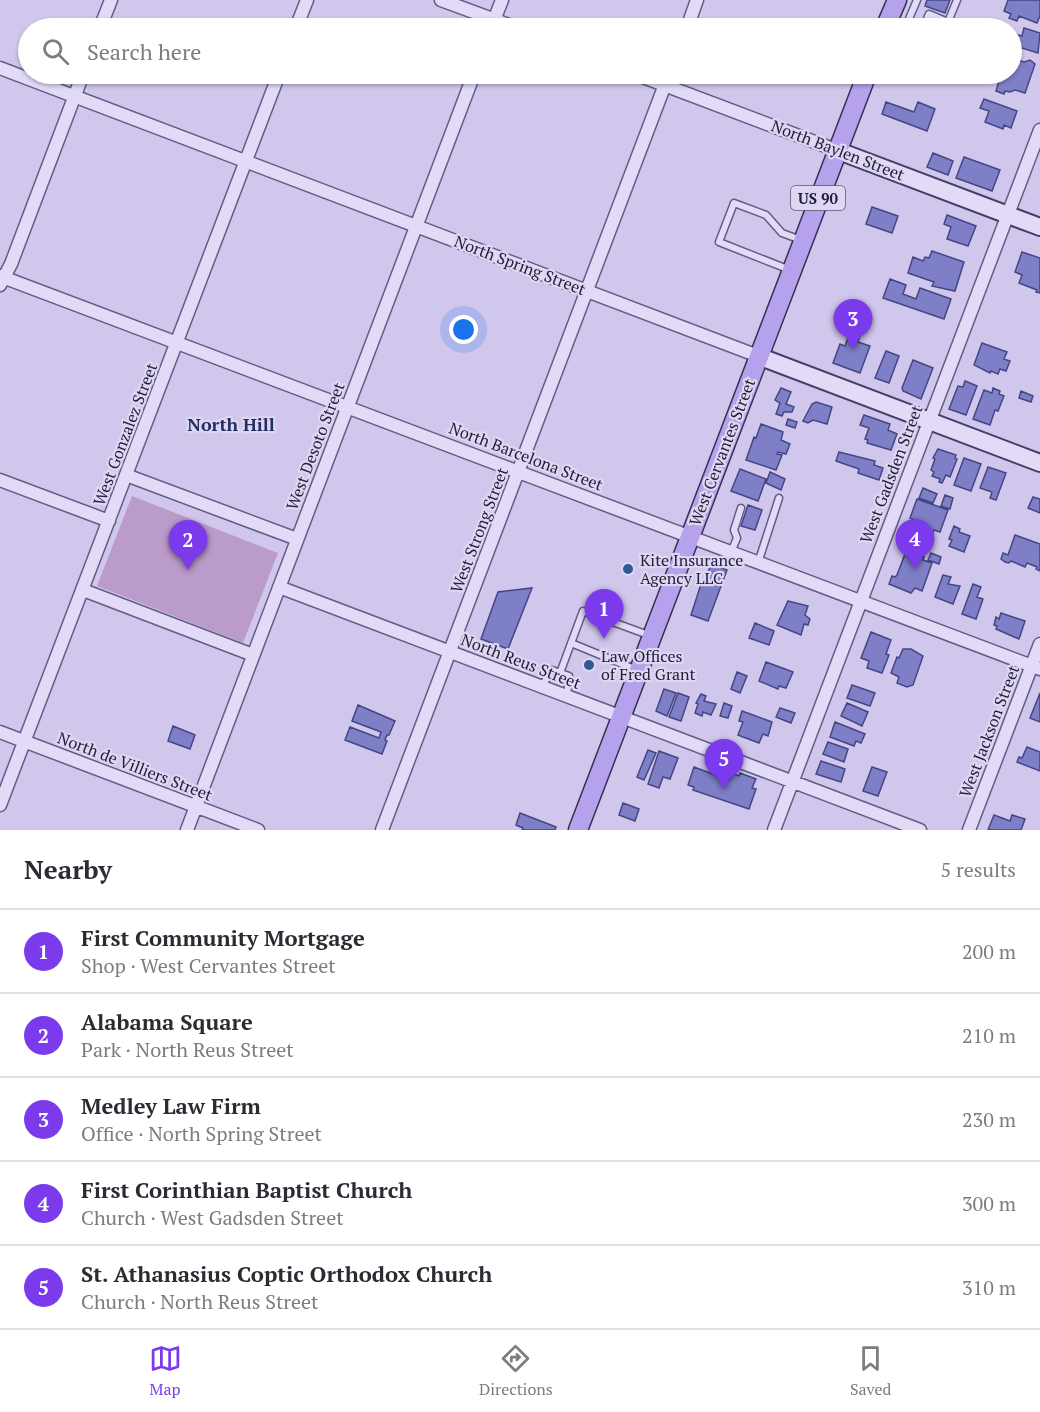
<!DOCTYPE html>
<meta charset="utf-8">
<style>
body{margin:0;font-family:"PT Serif",serif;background:#f2f2f3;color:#2b2b33}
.you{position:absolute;left:464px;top:330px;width:21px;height:21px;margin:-15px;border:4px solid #fff;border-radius:50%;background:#1a73e8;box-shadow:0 0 0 9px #1a73e833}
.badge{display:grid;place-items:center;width:39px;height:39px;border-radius:50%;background:#7c3aed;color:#fff;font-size:20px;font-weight:700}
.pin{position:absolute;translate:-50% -50px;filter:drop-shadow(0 2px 3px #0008)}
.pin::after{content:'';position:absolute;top:32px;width:21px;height:18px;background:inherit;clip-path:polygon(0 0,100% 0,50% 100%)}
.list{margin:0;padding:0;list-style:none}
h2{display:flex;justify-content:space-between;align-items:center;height:78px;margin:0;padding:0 24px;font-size:26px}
h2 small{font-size:20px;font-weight:400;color:#7c7c81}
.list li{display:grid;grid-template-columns:39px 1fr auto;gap:18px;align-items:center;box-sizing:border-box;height:84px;padding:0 24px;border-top:2px solid #e1e1e2}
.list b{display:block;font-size:22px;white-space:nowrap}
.list p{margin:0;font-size:20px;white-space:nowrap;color:#7c7c81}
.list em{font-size:20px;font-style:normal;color:#7c7c81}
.icon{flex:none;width:33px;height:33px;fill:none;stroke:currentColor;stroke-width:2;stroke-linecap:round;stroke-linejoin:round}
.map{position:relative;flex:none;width:1040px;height:830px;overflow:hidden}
.search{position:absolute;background:#fff;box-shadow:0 2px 4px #0004;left:18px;right:18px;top:18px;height:66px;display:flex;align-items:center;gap:15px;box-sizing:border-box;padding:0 21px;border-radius:33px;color:#7c7c81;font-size:22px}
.sheet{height:498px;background:#fff}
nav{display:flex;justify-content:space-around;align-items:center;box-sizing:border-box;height:84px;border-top:2px solid #e1e1e2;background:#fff;font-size:16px;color:#7c7c81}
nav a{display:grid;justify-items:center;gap:3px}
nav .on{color:#7c3aed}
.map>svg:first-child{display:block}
.green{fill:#bb9bca}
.building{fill:#7f7fc8;stroke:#444684;stroke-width:1.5}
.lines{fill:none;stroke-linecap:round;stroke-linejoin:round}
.lane-casing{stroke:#625d87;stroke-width:9}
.street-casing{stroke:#625d87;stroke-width:15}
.secondary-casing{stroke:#434068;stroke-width:20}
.primary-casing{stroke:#333155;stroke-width:21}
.lane{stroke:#e2daf7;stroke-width:6}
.street{stroke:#e2daf7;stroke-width:12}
.secondary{stroke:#e2daf7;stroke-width:16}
.primary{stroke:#b5a1ec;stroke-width:18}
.poi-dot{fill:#315a92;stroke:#dfd6f4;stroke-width:2}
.labels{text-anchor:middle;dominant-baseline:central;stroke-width:4.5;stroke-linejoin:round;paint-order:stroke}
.shield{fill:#dfd6f4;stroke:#5b5770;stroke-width:1.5}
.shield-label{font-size:15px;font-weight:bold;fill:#222038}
.street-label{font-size:16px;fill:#222038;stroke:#dfd6f4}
.poi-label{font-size:16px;fill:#222038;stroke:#dfd6f4;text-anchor:start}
.neighbourhood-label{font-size:18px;font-weight:bold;fill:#222f62;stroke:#dfd6f4}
</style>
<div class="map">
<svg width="1040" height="830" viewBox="0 0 1040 830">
<rect width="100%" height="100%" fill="#d1c7ec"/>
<path class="green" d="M132 496 278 553 243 643 97 586Z"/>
<path class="building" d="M927 0H950L945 13 925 6Z
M1008 0H1040V16L1037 23 1019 16 1017 21 1009 18 1011 14 1004 11Z
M1024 28 1040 33 1038 53 1012 45V33L1022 36Z
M1012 58 1024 62 1030 60 1035 64 1025 93 1015 90 1010 92 1005 91 1004 94 996 91 999 81 995 80 997 74H1012Z
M984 99 1017 111 1011 128 1004 125 1003 129 985 122 989 111 980 108Z
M886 102 914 112 918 102 935 109 927 131 882 114Z
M933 153 953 161 948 175 927 167Z
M964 157 1000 170 992 191 956 178Z
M872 207 898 216 892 233 866 224Z
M947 215 976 226 968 246 947 239 951 227 944 224Z
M932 251 964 262 955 291 932 286 934 282 908 273 913 257 923 261 925 257 929 258Z
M1022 252 1040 258V293L1036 292 1037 290 1019 283 1022 275 1015 272Z
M890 279 906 285 903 294 916 299 920 288 951 299 944 319 883 298Z
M856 328 862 330 858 342 870 346 860 373 833 363 840 344 845 346 850 332 854 333Z
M982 343 1007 352 1004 359 1010 361 1006 371 1000 369 998 374 991 371 990 373 974 365Z
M886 351 899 356 889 383 875 378Z
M913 360 933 368 921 399 903 391 902 388Z
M965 381 977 386 966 415 949 409 958 386 963 387Z
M781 388 791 392 786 404 794 407 792 412H784L782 416 776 414 780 403 775 400Z
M993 388 1000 391 999 394 1004 396 998 411 995 410 990 425 973 419 984 390 992 393Z
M1021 391 1033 396 1031 402 1019 398Z
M816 402 832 407 827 424 813 420 808 423 803 421 812 404Z
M864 415 890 424 888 430 897 434 891 450 867 443 868 440 865 439 869 428 860 425Z
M788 419 797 422 795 428 786 425Z
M761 424 783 432 781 440 790 444 786 454 778 452 777 454 782 455 776 470 746 460 754 437 756 438Z
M938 449 956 455 955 458 957 459 950 477 946 475 942 483 939 482 940 479 932 476 934 472 931 470 935 459 933 458Z
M839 452 875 461 874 465 883 468 879 480 858 473 859 469 836 461Z
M964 458 981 464 971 491 954 485Z
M988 467 1006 473 996 500 990 498 992 492 980 488Z
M740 469 766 479 758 501 731 491Z
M770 472 785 479 781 490 766 483Z
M923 488 937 494 933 503 919 498Z
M945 495 953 498 950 509 941 506Z
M1033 497 1040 499V513L1028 508Z
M917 499 948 510 940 532 934 530 930 541 918 537 923 523 910 518Z
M748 505 762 510 755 530 741 526Z
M954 526 960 529 959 532 970 536 964 552 949 546 952 540 949 539Z
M1015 535 1040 544V571L1036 569 1037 567 1027 563 1025 567 1011 561 1009 563 1005 562 1001 559 1003 553 1008 555Z
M931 553 941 557 939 564 928 560Z
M905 554 917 558 919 555 924 557 923 560 932 563 922 591 915 588 911 593 889 584 892 576 895 577 897 575Z
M711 564 727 570 708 621 691 615 701 584 703 585Z
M943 575 951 577 948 584 960 586 953 604 935 597Z
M973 584 981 587 977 597 983 599 976 619 962 614Z
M532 588 508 649 481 639 498 592Z
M788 601 808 606 805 615 810 619 808 625 804 624 801 635 777 625Z
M1001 613 1025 621 1019 639 996 629 997 626 994 625 996 617 999 619Z
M755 623 774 631 769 645 749 638Z
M871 632 891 640 886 654 889 655 882 673 867 668 869 661 861 658Z
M903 649H911L923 656 913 685 907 687 897 683 899 677 891 673 897 657 899 658Z
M766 662 793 672 786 688 779 686 778 689 759 681Z
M737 672 747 676 740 693 731 689Z
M852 685 875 693 870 706 847 698Z
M664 689 676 693 667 716 656 711Z
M678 693 689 697 681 721 669 717Z
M1040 693V722L1030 718Z
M701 694 706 696 704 701 716 704 711 715 703 712 702 716 695 713 698 704 696 703Z
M724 703 732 706 728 718 720 716Z
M847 703 868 712 862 726 841 716Z
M358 705 395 721 389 735H387L385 740 387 741 382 754 345 740 350 727 379 738 381 732 352 721Z
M780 708 795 713 791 723 776 717Z
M742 711 772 722 768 736 763 734 759 743 738 735 743 722 739 721Z
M835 722 865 734 861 743 856 741 854 746 830 737Z
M173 726 195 735 190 749 168 741Z
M828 742 848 749 844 762 823 754Z
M1027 747 1040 752V771L1017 762 1019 757 1022 758Z
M648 750 656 753 644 780 637 777Z
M659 751 678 758 670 779 663 777 659 788 648 784Z
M821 761 845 769 841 782 816 774Z
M694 767 729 780 732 773 739 776 740 773 756 779 752 788 756 789 749 809 693 790 694 787 688 785Z
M872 767 887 772 878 796 863 791Z
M623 803 639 809 635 821 619 815Z
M520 813 556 827 555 830H522L523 828 516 825Z
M994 815 1010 821 1012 815 1025 819 1021 830H988Z"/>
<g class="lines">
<g class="lane-casing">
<path id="lane" d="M890 19 913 28
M906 26 917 0
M923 28 929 14 948 22 957 0
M790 270 719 242 734 203 766 215 782 233 801 240
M731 552 737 538 734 530 741 508
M758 563 779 498
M571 643 637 670
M560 673 583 611 651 636
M542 686 552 670 569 676 567 696"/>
</g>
<g class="street-casing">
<path id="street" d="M441 0 517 28
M100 28 111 0
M296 28 307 0
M491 28 502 0
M687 28 697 0
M0 68 758 356
M635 74 836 150
M0 276 1040 669
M0 285 11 264 83 74
M126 475 297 539
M0 480 109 521
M279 587 920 830
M83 590 253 655
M0 732 258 830
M0 805 279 74
M187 830 474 74
M382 830 669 74
M774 830 1040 130
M969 830 1040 644"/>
</g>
<g class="secondary-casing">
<path id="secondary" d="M836 150 1040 227
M758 356 1040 463"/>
</g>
<g class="primary-casing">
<path id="primary" d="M885 28 897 0
M578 830 867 74"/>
</g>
<use href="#lane" class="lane"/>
<use href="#street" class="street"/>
<use href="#secondary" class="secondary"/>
<use href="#primary" class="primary"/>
</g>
<g class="poi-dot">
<circle cx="628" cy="569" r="6"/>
<circle cx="589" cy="665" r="6"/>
</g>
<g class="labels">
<rect class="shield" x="791" y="186" width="54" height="24" rx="4.5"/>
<g class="shield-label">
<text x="818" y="198">US 90</text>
</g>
<g class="street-label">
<text transform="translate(838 150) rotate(21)">North Baylen Street</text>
<text transform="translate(520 265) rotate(21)">North Spring Street</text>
<text transform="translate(125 434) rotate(-69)">West Gonzalez Street</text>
<text transform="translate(315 446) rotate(-69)">West Desoto Street</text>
<text transform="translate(722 452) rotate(-69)">West Cervantes Street</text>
<text transform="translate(526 456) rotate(21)">North Barcelona Street</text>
<text transform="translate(891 474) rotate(-69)">West Gadsden Street</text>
<text transform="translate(479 530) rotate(-69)">West Strong Street</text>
<text transform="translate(521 661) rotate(21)">North Reus Street</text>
<text transform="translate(989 731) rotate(-69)">West Jackson Street</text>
<text transform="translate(135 766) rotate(21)">North de Villiers Street</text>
</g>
<g class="poi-label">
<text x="640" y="560">Kite Insurance<tspan x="640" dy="18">Agency LLC</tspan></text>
<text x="601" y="656">Law Offices<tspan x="601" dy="18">of Fred Grant</tspan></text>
</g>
<g class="neighbourhood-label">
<text x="231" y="424">North Hill</text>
</g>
</g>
</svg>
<div class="you"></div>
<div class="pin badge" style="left:604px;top:639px">1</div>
<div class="pin badge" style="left:188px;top:570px">2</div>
<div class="pin badge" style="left:853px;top:349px">3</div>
<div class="pin badge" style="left:915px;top:569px">4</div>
<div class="pin badge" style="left:724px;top:789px">5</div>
<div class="search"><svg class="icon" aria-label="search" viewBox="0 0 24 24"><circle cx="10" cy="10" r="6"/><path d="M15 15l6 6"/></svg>Search here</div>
</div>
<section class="sheet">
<h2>Nearby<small>5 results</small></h2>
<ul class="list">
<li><span class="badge">1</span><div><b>First Community Mortgage</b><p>Shop · West Cervantes Street</p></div><em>200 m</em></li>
<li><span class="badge">2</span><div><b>Alabama Square</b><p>Park · North Reus Street</p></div><em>210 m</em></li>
<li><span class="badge">3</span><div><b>Medley Law Firm</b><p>Office · North Spring Street</p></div><em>230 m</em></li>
<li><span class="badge">4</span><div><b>First Corinthian Baptist Church</b><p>Church · West Gadsden Street</p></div><em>300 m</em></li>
<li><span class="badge">5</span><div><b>St. Athanasius Coptic Orthodox Church</b><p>Church · North Reus Street</p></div><em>310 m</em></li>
</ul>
</section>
<nav>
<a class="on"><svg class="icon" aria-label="map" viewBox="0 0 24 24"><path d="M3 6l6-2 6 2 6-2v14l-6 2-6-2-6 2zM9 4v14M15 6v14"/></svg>Map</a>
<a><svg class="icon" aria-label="directions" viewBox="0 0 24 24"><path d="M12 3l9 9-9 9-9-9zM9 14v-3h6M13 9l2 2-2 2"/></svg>Directions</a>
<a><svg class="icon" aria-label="saved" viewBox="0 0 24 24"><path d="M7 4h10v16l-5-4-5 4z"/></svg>Saved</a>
</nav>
